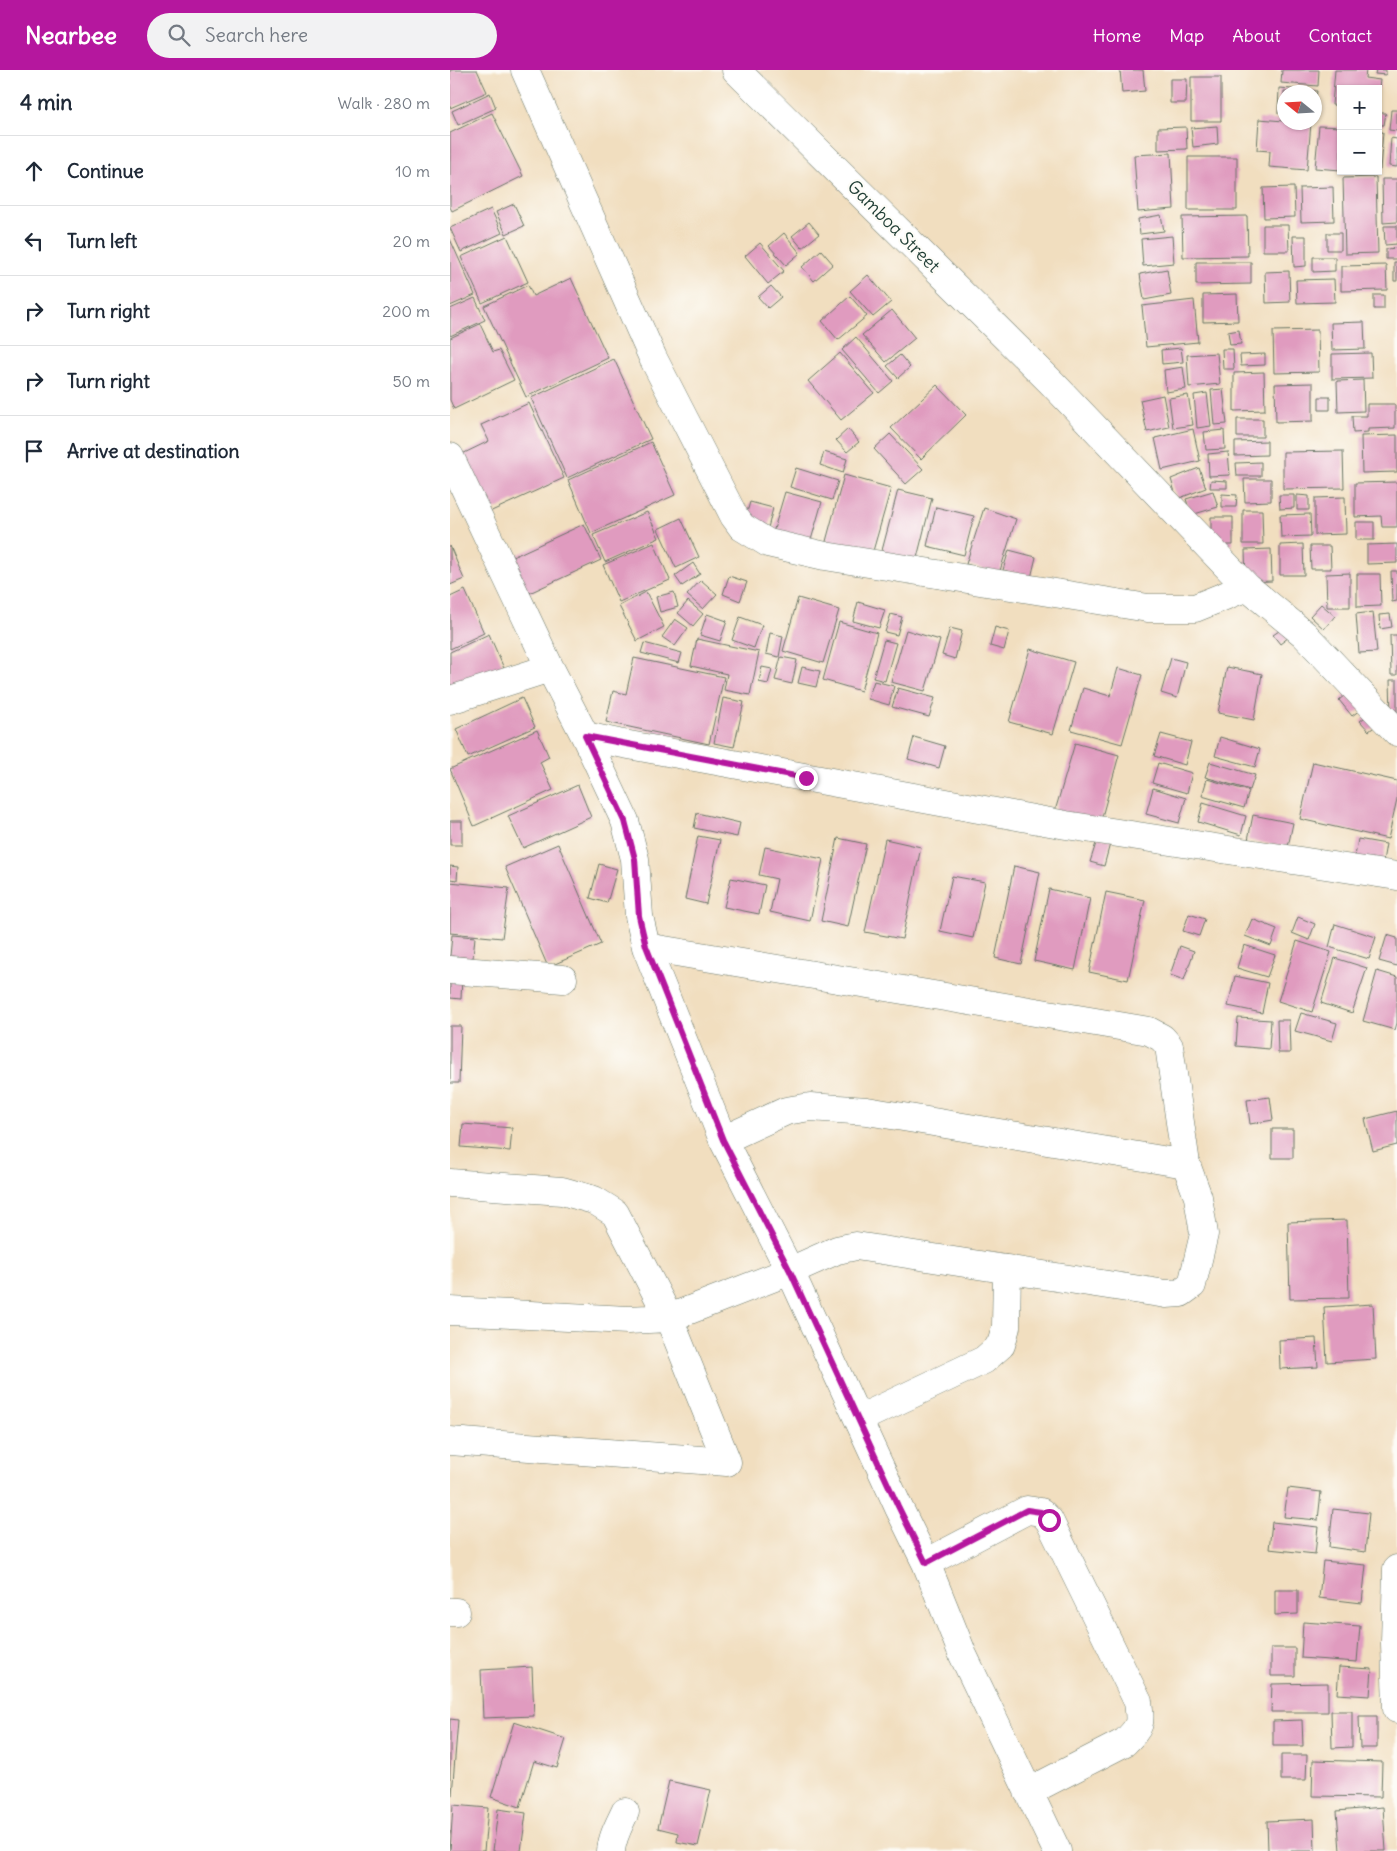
<!DOCTYPE html>
<meta charset="utf-8">
<style>
body{margin:0;font-family:Delius,sans-serif;background:#f2f2f3;color:#1f2937}
.controls{position:absolute;right:15px;top:15px;display:grid;overflow:hidden;border-radius:0px;box-shadow:0 1px 4px #0004}
.controls button{width:45px;height:45px;display:grid;place-items:center;padding:0;border:0;border-bottom:1px solid #e0e1e3;background:#fff;color:#1f2937;font:25px sans-serif}
.compass{position:absolute;left:827px;top:15px;width:45px;height:45px;border-radius:50%;background:#fff;box-shadow:0 1px 4px #0004;rotate:288deg}
.stop{position:absolute;width:15px;height:15px;margin:-11px;border:4px solid #b5179e;border-radius:50%;background:#fff}
.stop.end{background:#b5179e;border-color:#fff;box-shadow:0 1px 5px #0008}
.list{margin:0;padding:0;list-style:none}
h2{display:flex;justify-content:space-between;align-items:center;height:65px;margin:0;padding:0 20px;font-size:21px}
h2 small{font-size:16px;font-weight:400;color:#747a83}
.list li{display:grid;grid-template-columns:32px 1fr auto;gap:15px;align-items:center;box-sizing:border-box;height:70px;padding:0 20px;border-top:1px solid #e0e1e3}
.list b{display:block;font-size:19px;white-space:nowrap}
.list em{font-size:16px;font-style:normal;color:#747a83}
.icon{flex:none;width:28px;height:28px;fill:none;stroke:currentColor;stroke-width:2;stroke-linecap:round;stroke-linejoin:round}
.map{position:relative;flex:none;width:947px;height:1781px;overflow:hidden}
header{display:flex;align-items:center;gap:30px;box-sizing:border-box;height:70px;padding:0 25px;background:#b5179e;color:#fff}
header strong{font-size:24px}
nav{display:flex;gap:28px;margin-inline-start:auto;font-size:18px}
.search{width:350px;height:45px;background:#f2f2f3;display:flex;align-items:center;gap:12px;box-sizing:border-box;padding:0 18px;border-radius:28px;color:#747a83;font-size:19px}
main{display:flex}
aside{flex:1;background:#fff}
.map>svg:first-child{display:block}
.building{fill:#e09bbf}
.lines{fill:none;stroke-linecap:round;stroke-linejoin:round}
.minor-casing{stroke:#687565;stroke-width:29}
.minor{stroke:#fff;stroke-width:28}
.route{stroke:#b5179e;stroke-width:6}
.labels{text-anchor:middle;dominant-baseline:central;stroke-width:4.5;stroke-linejoin:round;paint-order:stroke}
.street-label{font-size:18px;fill:#1f3d34;stroke:#fdfcf7}
</style>
<header>
<strong>Nearbee</strong>
<div class="search"><svg class="icon" aria-label="search" viewBox="0 0 24 24"><circle cx="10" cy="10" r="6"/><path d="M15 15l6 6"/></svg>Search here</div>
<nav><a>Home</a><a>Map</a><a>About</a><a>Contact</a></nav>
</header>
<main>
<aside>
<h2>4 min<small>Walk · 280 m</small></h2>
<ul class="list">
<li><svg class="icon" aria-label="ahead" viewBox="0 0 24 24"><path d="M12 20V5M6 11l6-6 6 6"/></svg><div><b>Continue</b></div><em>10 m</em></li>
<li><svg class="icon" aria-label="left" viewBox="0 0 24 24"><path d="M17 20v-9H6M10 6l-5 5 5 5"/></svg><div><b>Turn left</b></div><em>20 m</em></li>
<li><svg class="icon" aria-label="right" viewBox="0 0 24 24"><path d="M7 20v-9h11M14 6l5 5-5 5"/></svg><div><b>Turn right</b></div><em>200 m</em></li>
<li><svg class="icon" aria-label="right" viewBox="0 0 24 24"><path d="M7 20v-9h11M14 6l5 5-5 5"/></svg><div><b>Turn right</b></div><em>50 m</em></li>
<li><svg class="icon" aria-label="arrive" viewBox="0 0 24 24"><path d="M6 21V4h12l-3 4 3 4H6"/></svg><div><b>Arrive at destination</b></div></li>
</ul>
</aside>
<div class="map">
<svg width="947" height="1781" viewBox="0 0 947 1781">
<rect width="100%" height="100%" fill="#fdfcf7"/>
<filter id="ink" filterUnits="userSpaceOnUse"><feTurbulence type="fractalNoise" baseFrequency=".02" numOctaves="2"/><feDisplacementMap in="SourceGraphic" scale="10" xChannelSelector="R" yChannelSelector="G"/><feConvolveMatrix kernelMatrix="1 2 1 2 8 2 1 2 1" color-interpolation-filters="sRGB"/></filter>
<filter id="wash" filterUnits="userSpaceOnUse"><feTurbulence type="fractalNoise" baseFrequency=".0096" numOctaves="4" result="noise"/><feDisplacementMap in="SourceGraphic" scale="20" xChannelSelector="R" yChannelSelector="G"/><feGaussianBlur stdDeviation="1.12" result="paint"/><feColorMatrix in="noise" values="0 0 0 0 0 0 0 0 0 0 0 0 0 0 0 0 0 1.4 0 .05"/><feComposite in="paint" operator="in"/></filter>
<g filter="url(#wash)">
<rect width="100%" height="100%" fill="#f1debf"/>
<g id="blocks">
<path class="building" d="M0 0H27L37 22 0 38Z
M670 0H693L695 21 672 23Z
M832 0H869L868 16 831 13Z
M885 0H916L915 8 930 10 929 19H891V36L882 35Z
M926 0H936V5L925 4Z
M741 7H771V51H741Z
M720 9H737L736 33H720Z
M829 18 867 21 866 27 864 22H834V44L828 43Z
M40 23 46 38 8 55 2 41Z
M941 40H947V61L939 60Z
M42 43 73 106 2 141 0 137V63Z
M928 43H936L934 55H928Z
M809 49 834 51V52L861 53 857 100 819 97 820 81 807 80Z
M767 56 768 74 743 77 741 58Z
M869 56 891 57V100L865 98Z
M736 57 737 79 708 80V58Z
M928 62H933L930 100H928Z
M941 68 947 69V97L939 96Z
M721 83 724 139 688 142 684 85Z
M738 87H787V140H738Z
M926 107 928 183 895 184 893 108Z
M932 109H947V152L933 153Z
M844 117 845 147 814 148 813 118Z
M883 117 884 151 851 152 850 118Z
M64 134 74 156 56 164 46 142Z
M41 139 52 163 11 182 0 158Z
M711 145 714 161 690 164 688 149Z
M797 146 798 186 733 187 732 147Z
M359 152 369 164 352 178 342 166Z
M813 155H838L839 181H813Z
M934 156H947V174L935 175Z
M334 163 350 183 336 195 319 176Z
M877 163H891V180H877Z
M57 166 78 212 32 233 11 187Z
M722 166 724 193 693 196 691 169Z
M843 166H856V196L844 197Z
M0 169 25 225 0 236Z
M310 173 334 201 318 214 295 186Z
M947 178V189H936V179Z
M371 180 383 194 364 211 352 197Z
M863 187H885V201L863 202Z
M746 192H801V214L746 215Z
M944 192H947V211H944Z
M936 195 937 220 891 221V196Z
M717 199 721 225 694 230 690 204Z
M839 201 840 232 816 233 815 202Z
M418 205 441 232 423 247 400 221Z
M121 208 158 288 76 327 34 236 78 215 83 226Z
M884 209 885 232 847 233 846 210Z
M321 216 331 227 318 238 308 227Z
M787 224 788 251 753 252V225Z
M924 225H934V239H924Z
M400 226 417 246 388 270 372 251Z
M25 228 35 250 0 266V239Z
M744 230 748 272 696 277 692 236Z
M442 240 465 268 436 292 412 265Z
M914 252 915 279 882 280 881 253Z
M30 254 43 282 49 280 64 310 4 339 0 330V268Z
M789 260 791 274 780 275 778 262Z
M868 260 869 302 824 303 823 261Z
M406 267 443 311 429 323 392 280Z
M731 278 733 292 712 294 711 280Z
M772 279H783L784 299H773Z
M390 283 424 323 391 350 358 311Z
M767 283 770 314 739 317 737 285Z
M921 283 922 308 882 309V284Z
M815 284V295L791 296 790 285Z
M450 285 460 297 448 308 437 296Z
M164 289 201 369 117 408 81 328Z
M733 297 736 319 716 322 714 300Z
M814 302 815 340 784 341V303Z
M913 310 914 341 888 342 887 311Z
M863 313V351L826 352 825 314Z
M487 315 516 345 471 389 441 358Z
M773 319 777 354 764 355 761 320Z
M757 323 761 356 747 358 744 325Z
M713 325 719 357 697 362 690 330Z
M738 325 743 355 723 358 719 328Z
M869 327H880V340H869Z
M79 333 114 408 35 444 8 386 39 371 31 355Z
M917 334H945V358L918 359V362L903 363 902 346H917Z
M787 349H813V367H787Z
M398 359 409 372 397 382 386 370Z
M743 359 750 391 712 400 705 368Z
M774 360 775 379 756 380 754 362Z
M440 364 473 399 456 414 424 379Z
M947 365V402L912 403 911 366Z
M817 371V385L785 386V372Z
M201 372 225 425 141 463 118 410Z
M893 381 894 418 833 419V382Z
M374 382 397 389 393 403 370 395Z
M778 382 780 405 759 406 758 384Z
M811 392V406H787L786 393Z
M346 398 388 411 382 430 340 417Z
M749 398 756 418 727 429 721 409Z
M394 405 441 418 421 488 375 475Z
M794 409H821V431L795 432Z
M761 410 777 411V418H760Z
M947 412V457H932L931 446 905 447V413Z
M448 420 482 428 465 496 430 488Z
M763 421 768 437 741 445 736 429Z
M335 422 372 432 359 477 322 466Z
M772 424 787 425 786 437H772Z
M829 425H844V438L830 439Z
M847 425 859 426V440H847Z
M895 427 896 464 865 465V428Z
M300 432 323 438 317 462 293 456Z
M486 437 524 446 514 485 477 476Z
M534 438 566 449 549 504 516 494Z
M793 440H812L813 474H793Z
M197 442 209 468 155 492 143 465Z
M860 444 861 466 831 467 830 445Z
M761 447H783V475H761Z
M231 448 249 487 226 498 208 459Z
M906 452H924V470H906Z
M134 454 151 490 73 526 56 490Z
M204 473 220 510 169 532 153 495Z
M853 474 854 505H830V475Z
M947 474V493L917 494V475Z
M0 476 14 509 0 515Z
M860 476H880L881 499H861Z
M821 479 822 511 796 512 795 480Z
M559 480 586 487 581 508 553 500Z
M243 493 250 504 232 516 225 506Z
M941 501H947V531L942 532Z
M900 503V537H877L876 504Z
M907 504H930L931 536 907 537Z
M279 506 297 512 290 531 273 524Z
M251 510 267 524 253 539 237 525Z
M15 520 34 563 0 579V527Z
M196 522 214 557 187 571 169 536Z
M224 522 228 537 210 542 206 527Z
M348 528 389 540 373 593 333 581Z
M238 531 253 544 243 556 228 543Z
M408 532 435 540 429 558 403 551Z
M871 534 885 546 874 559 860 546Z
M923 542 927 582 909 583 906 544Z
M257 544 277 551 270 571 250 565Z
M441 544 452 547 447 565 435 562Z
M940 544 942 557 930 559 929 545Z
M290 547 312 555 304 578 282 570Z
M225 549 238 558 225 576 212 567Z
M389 552 427 563 411 621 373 610Z
M838 555 843 564 830 574 823 565Z
M545 557 559 561 554 580 540 576Z
M500 558 512 561 505 589 492 585Z
M456 560 490 570 475 621 441 612Z
M320 563 333 566 329 587 316 584Z
M39 564 56 603 5 626 0 614V582Z
M940 565H947V605H941Z
M247 569 309 582 300 625 274 620 277 604 241 596Z
M434 570 446 573 435 611 423 608Z
M194 573 232 583 229 593 191 583Z
M580 579 624 592 603 664 559 652Z
M331 587 347 590 342 614 325 610Z
M184 588 274 607 259 674 156 652 163 621 176 624Z
M721 588 736 592 727 628 711 623Z
M312 597 322 599 318 614 309 612Z
M352 597 370 601 366 617 348 613Z
M777 597 812 604 804 650 768 643Z
M668 598 692 605 672 674 621 660 633 618 660 626Z
M940 610H947V644H941Z
M424 611 444 616 439 635 418 629Z
M448 618 485 628 479 647 442 637Z
M901 620 915 636 902 646 889 630Z
M72 628 85 657 18 687 6 659Z
M273 628 294 632 284 677 264 673Z
M918 645 927 655 919 661 910 651Z
M87 660 99 687 90 692 103 720 24 756 0 699Z
M711 664 741 672 735 695 704 686Z
M464 667 495 676 489 698 458 689Z
M770 667 810 679 805 697 765 686Z
M625 673 669 685 650 754 605 741Z
M760 692 805 705 800 720 755 707Z
M863 692 947 711V729L938 769 850 749Z
M708 693 742 703 737 723 702 713Z
M757 709 799 721 794 738 752 726Z
M128 715 141 747 73 778 58 746Z
M703 718 736 728 729 753 696 744Z
M753 733 796 746 791 765 748 752Z
M247 743 290 753 287 767 244 758Z
M803 745 843 753 838 777 798 770Z
M0 751H12V775H0Z
M248 766 270 770 256 834 235 829Z
M648 767 661 770 654 796 640 792Z
M388 768 416 774 398 857 371 851Z
M435 769 471 777 452 869 415 862Z
M908 769 936 774 932 797 904 792Z
M108 774 151 874 98 897 55 797Z
M315 777 373 789 360 851 320 842 327 809 309 805Z
M149 794 167 799 157 833 140 828Z
M0 796 8 797 7 810 0 809Z
M564 796 590 802 571 894 545 888Z
M502 806 535 812 523 868 490 861Z
M281 808 315 815 309 844 274 837Z
M0 812 59 818 52 868 0 863Z
M599 819 640 828 625 900 584 891Z
M656 822 695 830 678 910 639 902Z
M739 844 755 849 749 866 733 861Z
M848 847 865 854 859 870 842 863Z
M802 849 827 859 821 876 795 866Z
M885 854 926 867 919 889 879 877Z
M2 865 25 867 23 888 0 886Z
M937 865 947 868V896L929 891Z
M847 871 881 882 862 942 828 931Z
M794 875 825 885 817 907 787 898Z
M730 876 744 881 734 910 720 905Z
M885 888 917 898 902 943 871 933Z
M927 901 947 907V953L945 960 913 951Z
M0 906 12 907 11 929 0 928Z
M785 906 818 913 812 943 778 936Z
M851 943 887 953 882 971 845 961Z
M788 948 821 950 819 979 786 976Z
M827 950H839L840 983H828Z
M0 956H11L9 1013H0Z
M820 1027 823 1050 800 1054 797 1030Z
M947 1041V1075L923 1081 915 1049Z
M13 1054 62 1058 60 1081 11 1077Z
M822 1059H843V1088H822Z
M897 1150 899 1228 840 1229 838 1152Z
M923 1234 926 1289 877 1292 874 1237Z
M866 1268 868 1297 830 1299 829 1270Z
M838 1418 871 1422 868 1450 834 1447Z
M883 1439 919 1443 915 1482 879 1477Z
M822 1452 868 1457 865 1484 819 1479Z
M873 1491 916 1495 912 1533 869 1528Z
M825 1520H848V1544L825 1545Z
M853 1552 910 1556 907 1592 851 1588Z
M821 1578H845V1606H821Z
M82 1597 84 1646 33 1648 31 1600Z
M889 1597 922 1599 920 1626 887 1624Z
M878 1613V1642H821L822 1614Z
M881 1641H902V1677L882 1678Z
M909 1646H927V1678H910Z
M0 1649 8 1650 2 1725H0Z
M852 1650 853 1676H823V1651Z
M64 1652 116 1669 107 1698 84 1691 70 1737 41 1727Z
M831 1685H857L856 1710H831Z
M863 1690 932 1692 931 1727 862 1726Z
M219 1711 261 1720 248 1776 227 1772 228 1763 208 1758Z
M3 1735 38 1738 34 1781H0Z
M933 1737 936 1781H890L887 1741Z
M48 1739 76 1743 71 1781H43Z
M864 1749 865 1781H818L817 1751Z"/>
</g>
</g>
<g filter="url(#ink)">
<use href="#blocks" fill-opacity="0" stroke="#687565" stroke-width="1"/>
<g class="lines">
<g class="minor-casing">
<path id="minor" d="M75 0 203 288 284 446 292 457 318 473 375 486 698 538H745L797 517
M286 0 602 313 797 517 854 564 947 662
M0 387 100 598 135 666 168 673 616 755 947 806
M0 630 100 598
M135 666 175 751 185 789 189 846 196 877 273 1070 340 1201 448 1436 476 1493 513 1585 607 1781
M0 900 113 909
M273 1070 336 1041 360 1037 417 1041 736 1094
M0 1113 112 1121 144 1130 165 1143 219 1248 277 1392 0 1371
M0 1241 178 1250 219 1248 340 1201 387 1180 406 1176 716 1224 731 1223 742 1215 754 1164 748 1127 736 1094 719 976 712 968 699 961 196 877
M409 1349 534 1290 551 1275 556 1257 557 1199
M476 1493 577 1440 591 1442 599 1450 688 1632C691 1654 691 1656 675 1672L578 1722
M947 1499 945 1573 947 1639
M0 1542H6
M161 1781C162 1767 169 1755 175 1742"/>
</g>
<use href="#minor" class="minor"/>
</g>
</g>
<g class="lines" filter="url(#ink)">
<path class="route" d="M356 708 135 666 175 751 185 789 189 846 196 876 273 1070 340 1201 448 1436 476 1493 577 1440 591 1442 599 1450"/>
</g>
<g class="labels">
<g class="street-label">
<text transform="translate(444 156) rotate(45)">Gamboa Street</text>
</g>
</g>
</svg>
<div class="controls">
<button>+</button>
<button>−</button>
</div>
<svg class="compass" viewBox="-18 -18 36 36"><path d="M0-13l5 13h-10z" fill="#e53935"/><path d="M0 13l5-13h-10z" fill="#747a83"/></svg>
<div class="stop" style="left:599px;top:1450px"></div>
<div class="stop end" style="left:356px;top:708px"></div>
</div>
</main>
